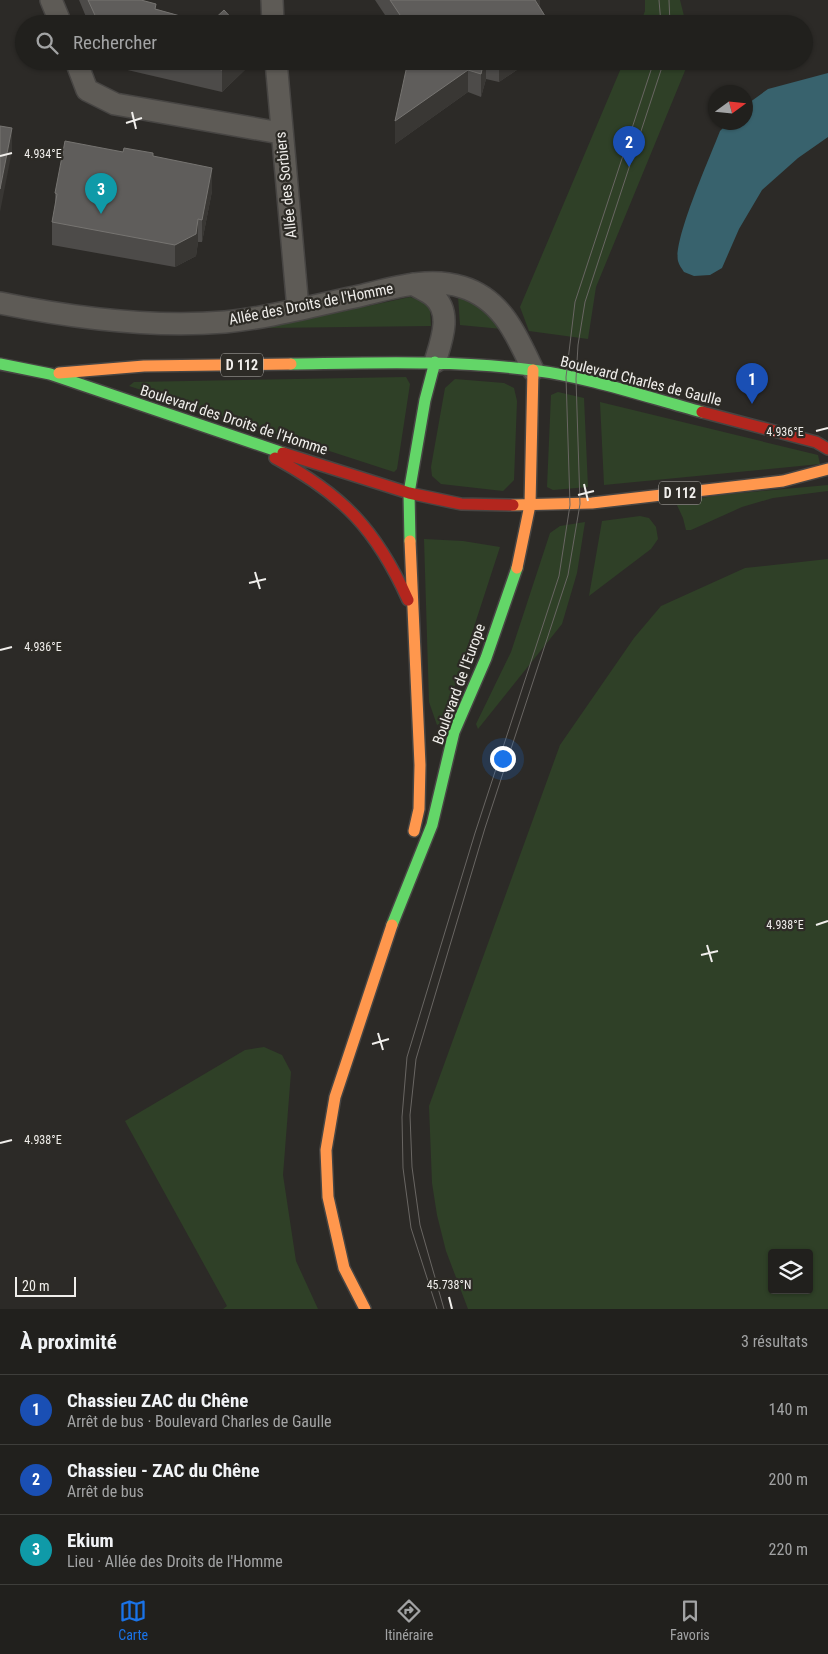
<!DOCTYPE html>
<html lang="fr">
<meta charset="utf-8">
<style>
body{margin:0;font-family:"Roboto Condensed",sans-serif;background:#292826;color:#f1f3f6}
.controls{position:absolute;right:15px;bottom:15px;display:grid;overflow:hidden;border-radius:5px;box-shadow:0 1px 4px #0004}
.controls button{width:45px;height:45px;display:grid;place-items:center;padding:0;border:0;border-bottom:1px solid #3e3e3b;background:#21201d;color:#f1f3f6;font:25px sans-serif}
.compass{position:absolute;left:708px;top:85px;width:45px;height:45px;border-radius:50%;background:#21201d;box-shadow:0 1px 4px #0004;rotate:75deg}
.scale{position:absolute;left:15px;bottom:12px;width:61px;box-sizing:border-box;padding-left:5px;border:2px solid #f0eeeb;border-top:0;font-size:14px;line-height:18px;white-space:nowrap;color:#f0eeeb;-webkit-text-stroke:4px #2d2b26;paint-order:stroke}
.you{position:absolute;left:502px;top:758px;width:18px;height:18px;margin:-12px;border:4px solid #fff;border-radius:50%;background:#1a73e8;box-shadow:0 0 0 8px #1a73e833}
.badge{display:grid;place-items:center;width:32px;height:32px;border-radius:50%;background:#1a73e8;color:#fff;font-size:16px;font-weight:700}
.pin{position:absolute;translate:-50% -41px;filter:drop-shadow(0 1px 2px #0008)}
.pin::after{content:'';position:absolute;top:26px;width:18px;height:15px;background:inherit;clip-path:polygon(0 0,100% 0,50% 100%)}
.list{margin:0;padding:0;list-style:none}
h2{display:flex;justify-content:space-between;align-items:center;height:65px;margin:0;padding:0 20px;font-size:21px}
h2 small{font-size:16px;font-weight:400;color:#a2a3a4}
.list li{display:grid;grid-template-columns:32px 1fr auto;gap:15px;align-items:center;box-sizing:border-box;height:70px;padding:0 20px;border-top:1px solid #3e3e3b}
.list b{display:block;font-size:19px;white-space:nowrap}
.list p{margin:0;font-size:16px;white-space:nowrap;color:#a2a3a4}
.list em{font-size:16px;font-style:normal;color:#a2a3a4}
.icon{flex:none;width:28px;height:28px;fill:none;stroke:currentColor;stroke-width:2;stroke-linecap:round;stroke-linejoin:round}
.map{position:relative;flex:none;width:828px;height:1309px;overflow:hidden}
.search{position:absolute;background:#21201d;box-shadow:0 1px 4px #0004;left:15px;right:15px;top:15px;height:55px;display:flex;align-items:center;gap:12px;box-sizing:border-box;padding:0 18px;border-radius:28px;color:#a2a3a4;font-size:19px}
.sheet{height:275px;background:#21201d}
nav{display:flex;justify-content:space-around;align-items:center;box-sizing:border-box;height:70px;border-top:1px solid #3e3e3b;background:#21201d;font-size:14px;color:#a2a3a4}
nav a{display:grid;justify-items:center;gap:2px}
nav .on{color:#1a73e8}
.map>svg:first-child{display:block}
.green{fill:#2f4027;fill-rule:evenodd}
.water{fill:#38626d}
.lines{fill:none;stroke-linecap:round;stroke-linejoin:round}
.street-casing{stroke:#474543;stroke-width:24}
.fast-casing{stroke:#474543;stroke-width:14}
.slow-casing{stroke:#474543;stroke-width:14}
.jam-casing{stroke:#474543;stroke-width:14}
.street{stroke:#5e5b56;stroke-width:21}
.fast{stroke:#63d668;stroke-width:11}
.slow{stroke:#ff974d;stroke-width:11}
.jam{stroke:#b3261e;stroke-width:11}
.tram{stroke:#696663;stroke-width:1}
.wall{fill:#4d4b49}
.shaded-wall{fill:#393734}
.building{fill:#5f5d5b;stroke:#767471}
.ticks{fill:none;stroke:#f0eeeb;stroke-width:2}
.labels{text-anchor:middle;dominant-baseline:central;stroke-width:4.5;stroke-linejoin:round;paint-order:stroke}
.shield{fill:#2d2b26;stroke:#b6b4b0;stroke-width:1}
.shield-label{font-size:14px;font-weight:bold;fill:#f0eeeb}
.street-label{font-size:15px;fill:#f0eeeb;stroke:#2d2b26}
.ticks-label{font-size:12px;text-anchor:middle;fill:#f0eeeb;stroke:#2d2b26;stroke-width:4.5;stroke-linejoin:round;paint-order:stroke}
</style>
<div class="map">
<svg width="828" height="1309" viewBox="0 0 828 1309">
<rect width="100%" height="100%" fill="#2c2a27"/>
<path class="green" d="M645 0H680L686 24H640L645 11Z
M624 61H689L596 287 588 339 529 331 520 307Z
M458 296H470L502 329 460 325Z
M410 297 426 303 430 310 431 326 265 328Z
M406 377 410 384 397 469 394 472 129 386 134 382Z
M455 379 504 383 514 388 517 401 514 480 503 491 441 484 432 476 431 467 445 388Z
M558 392 584 398 588 487 553 490 547 487 551 395Z
M600 402 818 455 820 464 604 485Z
M828 485V491L773 498 742 507 691 530H686L683 518 676 503 718 495Z
M640 516 649 518 656 527 658 539 651 549 589 596 602 521Z
M585 522 577 573 562 624 478 729 476 724 511 652 550 533 560 526Z
M424 539 463 541 500 547 443 722 437 725 429 702Z
M828 559V1309H468L446 1251 437 1215 432 1183 429 1106 560 745 634 638 661 606 745 568ZM772 1253H809V1290H772Z
M264 1047 282 1055 291 1072 283 1175 296 1261 318 1309H223L227 1306 125 1121 245 1050Z"/>
<path class="water" d="M828 73V137L798 158 762 190 739 229 722 268 710 275 694 276 684 272C682 269 679 265 678 261 673 240 711 155 720 131L728 123 746 122V105L768 89Z"/>
<g class="lines">
<g class="street-casing">
<path id="street" d="M51 0 61 24
M272 0 273 24
M76 61 87 90 115 104 280 133
M276 61 298 309
M413 284C419 288 427 291 433 296 453 312 441 342 435 362
M0 303C73 318 150 328 225 322 268 318 312 306 355 297 390 289 427 276 462 287 502 299 517 336 533 370"/>
</g>
<g class="fast-casing">
<path id="fast" d="M0 364 50 374 283 453
M291 364C372 363 452 360 532 370 589 377 646 397 702 412
M410 541 409 493 425 400 435 362
M392 925 432 825 454 732 486 658 517 568"/>
</g>
<g class="slow-casing">
<path id="slow" d="M59 373 144 366 291 364
M513 505 592 503 783 481 828 469
M410 541 420 765 419 809 414 831
M517 568 530 505 533 370
M365 1309 344 1268 328 1197 326 1150 335 1097 392 925"/>
</g>
<g class="jam-casing">
<path id="jam" d="M702 412 816 442 828 449
M283 453 409 493 461 504 513 505
M275 458C343 495 376 529 408 600"/>
</g>
<use href="#street" class="street"/>
<use href="#fast" class="fast"/>
<use href="#slow" class="slow"/>
<use href="#jam" class="jam"/>
<path class="tram" d="M659 0 661 24
M669 0 670 24
M437 1309 411 1228 403 1168 402 1117 407 1057 475 833 559 576 570 505 566 377 575 302 654 61
M444 1309 420 1225 412 1167 410 1115 416 1059 485 828 568 575 580 504 576 379 578 345 585 302 664 61"/>
</g>
<path class="wall" d="M79 0H141L156 9 209 24H237H89Z
M375 0H540V7L550 24H391Z
M105 61H252V63L222 92 106 65Z
M408 61H530L499 82 486 79 481 97 468 92 395 144Z
M123 152 153 156 212 191 202 242H198L196 256 175 267 52 245V222L55 210V193Z"/>
<path class="shaded-wall" d="M531 0H540V10Z
M230 61H252V63L222 92V70Z
M484 61H486V79L481 97V74Z
M499 61H530L499 82Z
M468 70V92L395 144V121Z
M12 128V151L0 212V189Z
M212 168V191L202 242V220Z
M198 219V242L196 256 175 267V245Z"/>
<path class="building" d="M88 0H141L156 4 155 9 209 24 224 10 237 24H99Z
M390 0H535L550 24H406Z
M187 61H230L222 70Z
M408 61H484L481 74 468 70 395 121Z
M0 126 12 128 0 189Z
M65 141 123 152 124 148 153 153V156L212 168 202 220 198 219 196 234 175 245 52 222 57 194 55 193Z"/>
<path class="ticks" d="M132 112 136 129M126 123 142 118M0 156 12 153M816 431 828 428M584 484 588 501M578 495 594 491M255 572 260 589M249 583 266 579M0 650 12 647M816 925 828 921M707 945 712 962M701 955 718 951M378 1033 383 1050M372 1044 389 1039M0 1143 12 1140M449 1297 452 1309"/>
<g class="labels">
<g class="shield">
<rect x="221" y="353.5" width="42" height="23" rx="4"/>
<rect x="659" y="481.5" width="42" height="23" rx="4"/>
</g>
<g class="shield-label">
<text x="242" y="365">D 112</text>
<text x="680" y="493">D 112</text>
</g>
<g class="street-label">
<text transform="translate(286 185) rotate(-96)">Allée des Sorbiers</text>
<text transform="translate(311 304) rotate(-11)">Allée des Droits de l'Homme</text>
<text transform="translate(641 381) rotate(14)">Boulevard Charles de Gaulle</text>
<text transform="translate(234 420) rotate(18)">Boulevard des Droits de l'Homme</text>
<text transform="translate(459 684) rotate(-70)">Boulevard de l'Europe</text>
</g>
</g>
<g class="ticks-label">
<text x="43" y="158">4.934°E</text>
<text x="785" y="436">4.936°E</text>
<text x="43" y="651">4.936°E</text>
<text x="785" y="929">4.938°E</text>
<text x="43" y="1144">4.938°E</text>
<text x="449" y="1289">45.738°N</text>
</g>
</svg>
<div class="controls">
<button><svg class="icon" aria-label="layers" viewBox="0 0 24 24"><path d="M12 4l9 5-9 5-9-5zM3 14l9 5 9-5"/></svg></button>
</div>
<svg class="compass" viewBox="-18 -18 36 36"><path d="M0-13l5 13h-10z" fill="#e53935"/><path d="M0 13l5-13h-10z" fill="#a2a3a4"/></svg>
<div class="scale">20 m</div>
<div class="you"></div>
<div class="pin badge" style="left:752px;top:404px;background:#1a4fb4">1</div>
<div class="pin badge" style="left:629px;top:167px;background:#1a4fb4">2</div>
<div class="pin badge" style="left:101px;top:214px;background:#0f9aa8">3</div>
<div class="search"><svg class="icon" aria-label="search" viewBox="0 0 24 24"><circle cx="10" cy="10" r="6"/><path d="M15 15l6 6"/></svg>Rechercher</div>
</div>
<section class="sheet">
<h2>À proximité<small>3 résultats</small></h2>
<ul class="list">
<li><span class="badge" style="background:#1a4fb4">1</span><div><b>Chassieu ZAC du Chêne</b><p>Arrêt de bus · Boulevard Charles de Gaulle</p></div><em>140 m</em></li>
<li><span class="badge" style="background:#1a4fb4">2</span><div><b>Chassieu - ZAC du Chêne</b><p>Arrêt de bus</p></div><em>200 m</em></li>
<li><span class="badge" style="background:#0f9aa8">3</span><div><b>Ekium</b><p>Lieu · Allée des Droits de l'Homme</p></div><em>220 m</em></li>
</ul>
</section>
<nav>
<a class="on"><svg class="icon" aria-label="map" viewBox="0 0 24 24"><path d="M3 6l6-2 6 2 6-2v14l-6 2-6-2-6 2zM9 4v14M15 6v14"/></svg>Carte</a>
<a><svg class="icon" aria-label="directions" viewBox="0 0 24 24"><path d="M12 3l9 9-9 9-9-9zM9 14v-3h6M13 9l2 2-2 2"/></svg>Itinéraire</a>
<a><svg class="icon" aria-label="saved" viewBox="0 0 24 24"><path d="M7 4h10v16l-5-4-5 4z"/></svg>Favoris</a>
</nav>
